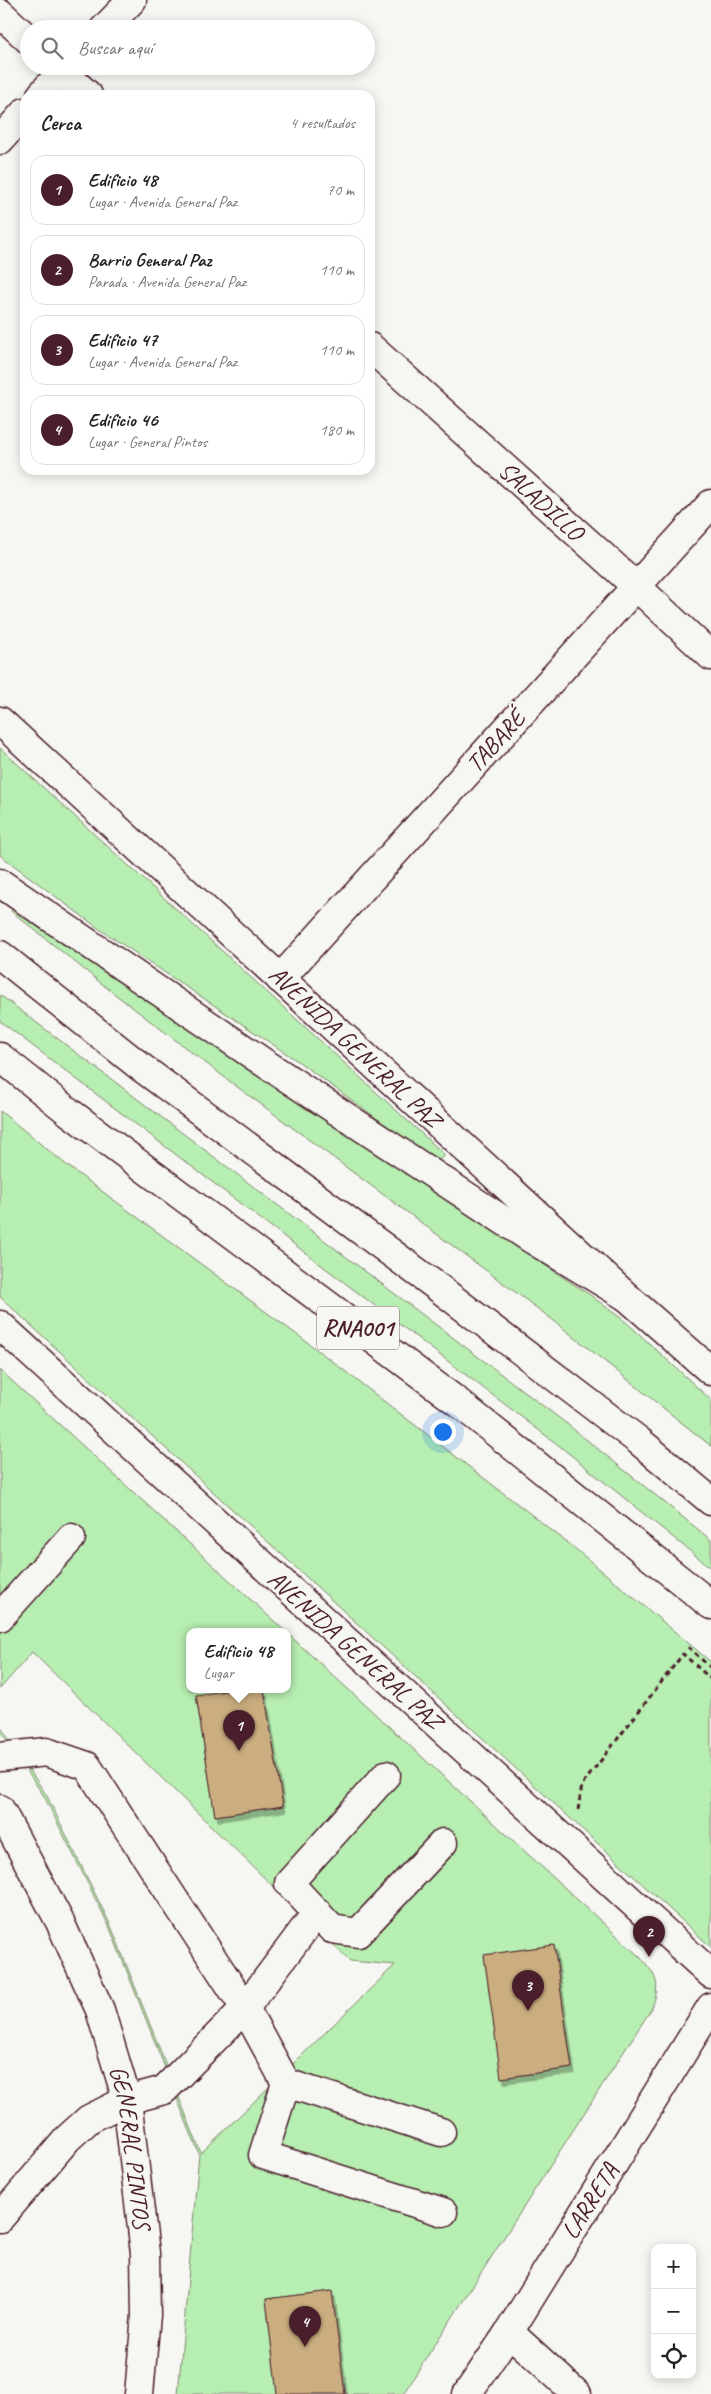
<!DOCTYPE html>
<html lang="es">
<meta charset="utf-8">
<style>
body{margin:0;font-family:Caveat,sans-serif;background:#f2f2f2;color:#222}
.controls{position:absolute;right:15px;bottom:15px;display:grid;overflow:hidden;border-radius:10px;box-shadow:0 2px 12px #0003}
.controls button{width:45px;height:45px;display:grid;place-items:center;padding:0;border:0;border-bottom:1px solid #e0e0e0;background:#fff;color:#222;font:25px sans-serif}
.you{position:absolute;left:442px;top:1431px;width:18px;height:18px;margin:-12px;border:4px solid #fff;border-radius:50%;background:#1a73e8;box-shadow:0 0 0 8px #1a73e833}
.badge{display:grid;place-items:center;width:32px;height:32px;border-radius:50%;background:#4a1f2b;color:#fff;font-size:16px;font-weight:700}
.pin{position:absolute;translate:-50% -41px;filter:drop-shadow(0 1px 2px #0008)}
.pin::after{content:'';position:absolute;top:26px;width:18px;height:15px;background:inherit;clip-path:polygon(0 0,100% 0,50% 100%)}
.popup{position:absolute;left:186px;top:1628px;width:105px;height:65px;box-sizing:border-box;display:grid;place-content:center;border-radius:10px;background:#fff;filter:drop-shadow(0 1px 4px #0005);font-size:16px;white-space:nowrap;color:#767676}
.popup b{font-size:19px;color:#222}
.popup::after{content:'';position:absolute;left:50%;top:100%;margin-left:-10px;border:10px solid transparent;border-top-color:#fff}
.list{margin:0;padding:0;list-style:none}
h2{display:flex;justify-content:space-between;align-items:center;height:65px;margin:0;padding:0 20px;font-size:21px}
h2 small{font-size:16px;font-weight:400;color:#767676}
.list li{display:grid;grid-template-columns:32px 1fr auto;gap:15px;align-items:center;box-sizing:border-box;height:70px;margin:0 10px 10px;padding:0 10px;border:1px solid #e0e0e0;border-radius:15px}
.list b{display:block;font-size:19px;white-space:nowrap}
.list p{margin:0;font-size:16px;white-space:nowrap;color:#767676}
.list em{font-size:16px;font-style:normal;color:#767676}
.icon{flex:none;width:28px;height:28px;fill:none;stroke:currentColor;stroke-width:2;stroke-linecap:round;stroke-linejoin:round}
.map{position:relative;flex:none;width:711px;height:2394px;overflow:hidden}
.search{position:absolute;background:#fff;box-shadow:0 2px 12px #0003;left:20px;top:20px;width:355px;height:55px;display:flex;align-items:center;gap:12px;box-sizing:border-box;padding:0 18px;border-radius:28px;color:#767676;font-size:19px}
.panel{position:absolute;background:#fff;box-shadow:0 2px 12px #0003;left:20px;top:90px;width:355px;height:385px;border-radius:15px}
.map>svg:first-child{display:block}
.green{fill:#b7eeb1;stroke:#80866e;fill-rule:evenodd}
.building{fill:#caae7f;stroke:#4a1f2b;filter:url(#shadow)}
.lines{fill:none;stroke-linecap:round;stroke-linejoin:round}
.minor-casing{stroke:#4a1f2b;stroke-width:31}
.highway-casing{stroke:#4a1f2b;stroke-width:31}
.path{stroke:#4a1f2b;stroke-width:3;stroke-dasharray:5 4;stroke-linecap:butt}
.minor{stroke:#f6f6f2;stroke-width:28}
.highway{stroke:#f6f6f2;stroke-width:28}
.labels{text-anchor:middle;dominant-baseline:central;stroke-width:5;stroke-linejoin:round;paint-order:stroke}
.shield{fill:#f6f6f2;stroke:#7e6067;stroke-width:1}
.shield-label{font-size:24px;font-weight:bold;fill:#4a1f2b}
.street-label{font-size:25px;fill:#4a1f2b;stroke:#f6f6f2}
</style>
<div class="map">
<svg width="711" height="2394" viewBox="0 0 711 2394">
<defs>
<filter id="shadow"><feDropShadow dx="3" dy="5.5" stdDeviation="0" flood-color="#0004"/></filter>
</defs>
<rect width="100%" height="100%" fill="#f6f6f2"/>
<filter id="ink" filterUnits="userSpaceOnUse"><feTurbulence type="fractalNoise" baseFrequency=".02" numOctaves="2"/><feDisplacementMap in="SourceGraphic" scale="10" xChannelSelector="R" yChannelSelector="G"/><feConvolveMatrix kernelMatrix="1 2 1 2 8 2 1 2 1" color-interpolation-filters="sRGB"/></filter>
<g filter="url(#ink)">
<path class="green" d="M0 748 445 1155 437 1162 299 1062 98 928 0 855Z
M13 908 235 1060 590 1295 626 1322 711 1400V1446L549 1317 232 1083 116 995 11 911Z
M0 995 567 1424 700 1531 711 1540V1568L557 1444 0 1021Z
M0 1111 69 1167 311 1345 572 1546 711 1662V1947L0 1297Z
M0 1370 286 1632H190V1690H233L196 1696 215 1816 283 1806 264 1690H288V1634L640 1957C657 1976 661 1983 652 2008L403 2394H345L332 2291 266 2299 277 2394H178L199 2154 109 1926 45 1798 0 1730V1726L47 1796 111 1926 201 2153 395 1965 350 1961 32 1652 0 1689ZM554 1945 572 2068 502 2078 484 1955Z"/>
<path class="building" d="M233 1690H264L283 1806 215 1816 196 1695Z
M554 1945 572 2068 501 2078 484 1955Z
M332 2291 345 2394H277L266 2299Z"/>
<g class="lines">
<g class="minor-casing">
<g id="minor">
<path d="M0 13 29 40"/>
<path d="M104 29 132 0"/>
<path d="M56 66 88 95"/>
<path d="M41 95 67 66"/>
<path d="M0 140 25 112"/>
<path d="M370 347 636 586 711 656"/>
<path d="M0 721 627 1297 711 1371"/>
<path d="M280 979 711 504"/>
<path d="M0 1325 711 1974"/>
<path d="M0 1617 71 1538"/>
<path d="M0 1757 46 1752 87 1766 245 2008 164 2090 127 2100 89 2119 68 2138 0 2218"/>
<path d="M386 1775 289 1883 332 1929 358 1933 443 1843"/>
<path id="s1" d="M0 1809 60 1922 100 2010 127 2100 145 2253 146 2315 139 2394"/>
<path d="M317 1912 245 2008 286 2083 441 2132"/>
<path d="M286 2083 263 2155 443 2212"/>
<path d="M509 2332 577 2394"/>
<path d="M467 2394 509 2332 711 2007"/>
</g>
</g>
<g class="highway-casing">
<path id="highway" d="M0 883 263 1062 530 1238 627 1297
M0 955 142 1068 440 1289 639 1441 711 1501
M0 1057 69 1112 459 1403 711 1605"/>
</g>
<path class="path" d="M688 1647 711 1668
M578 1810 582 1785 683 1654 711 1679"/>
<use href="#minor" class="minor"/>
<use href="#highway" class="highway"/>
</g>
</g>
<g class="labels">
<rect class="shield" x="317" y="1306.5" width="82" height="43" rx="4"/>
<g class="shield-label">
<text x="358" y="1328">RNA001</text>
</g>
<g class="street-label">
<text transform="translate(541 501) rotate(42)">SALADILLO</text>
<text transform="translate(496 741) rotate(-48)">TABARÉ</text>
<text transform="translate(355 1047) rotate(43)">AVENIDA GENERAL PAZ</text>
<text transform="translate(355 1650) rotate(42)">AVENIDA GENERAL PAZ</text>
<text stroke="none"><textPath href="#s1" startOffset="366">GENERAL PINTOS</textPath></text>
<text transform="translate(590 2201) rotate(-58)">LARRETA</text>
</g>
</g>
</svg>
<div class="controls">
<button>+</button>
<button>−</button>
<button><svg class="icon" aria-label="locate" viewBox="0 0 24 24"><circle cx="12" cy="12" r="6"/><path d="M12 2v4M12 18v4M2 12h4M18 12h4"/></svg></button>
</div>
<div class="you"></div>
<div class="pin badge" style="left:239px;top:1751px">1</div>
<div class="popup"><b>Edificio 48</b>Lugar</div>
<div class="pin badge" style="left:649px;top:1957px">2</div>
<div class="pin badge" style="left:528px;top:2011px">3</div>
<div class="pin badge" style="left:305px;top:2347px">4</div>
<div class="search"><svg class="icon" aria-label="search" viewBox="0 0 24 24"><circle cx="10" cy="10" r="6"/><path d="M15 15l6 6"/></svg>Buscar aquí</div>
<section class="panel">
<h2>Cerca<small>4 resultados</small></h2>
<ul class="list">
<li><span class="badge">1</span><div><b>Edificio 48</b><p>Lugar · Avenida General Paz</p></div><em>70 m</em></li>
<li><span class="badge">2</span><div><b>Barrio General Paz</b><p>Parada · Avenida General Paz</p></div><em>110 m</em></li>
<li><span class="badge">3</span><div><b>Edificio 47</b><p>Lugar · Avenida General Paz</p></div><em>110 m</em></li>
<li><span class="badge">4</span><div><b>Edificio 46</b><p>Lugar · General Pintos</p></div><em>180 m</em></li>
</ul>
</section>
</div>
